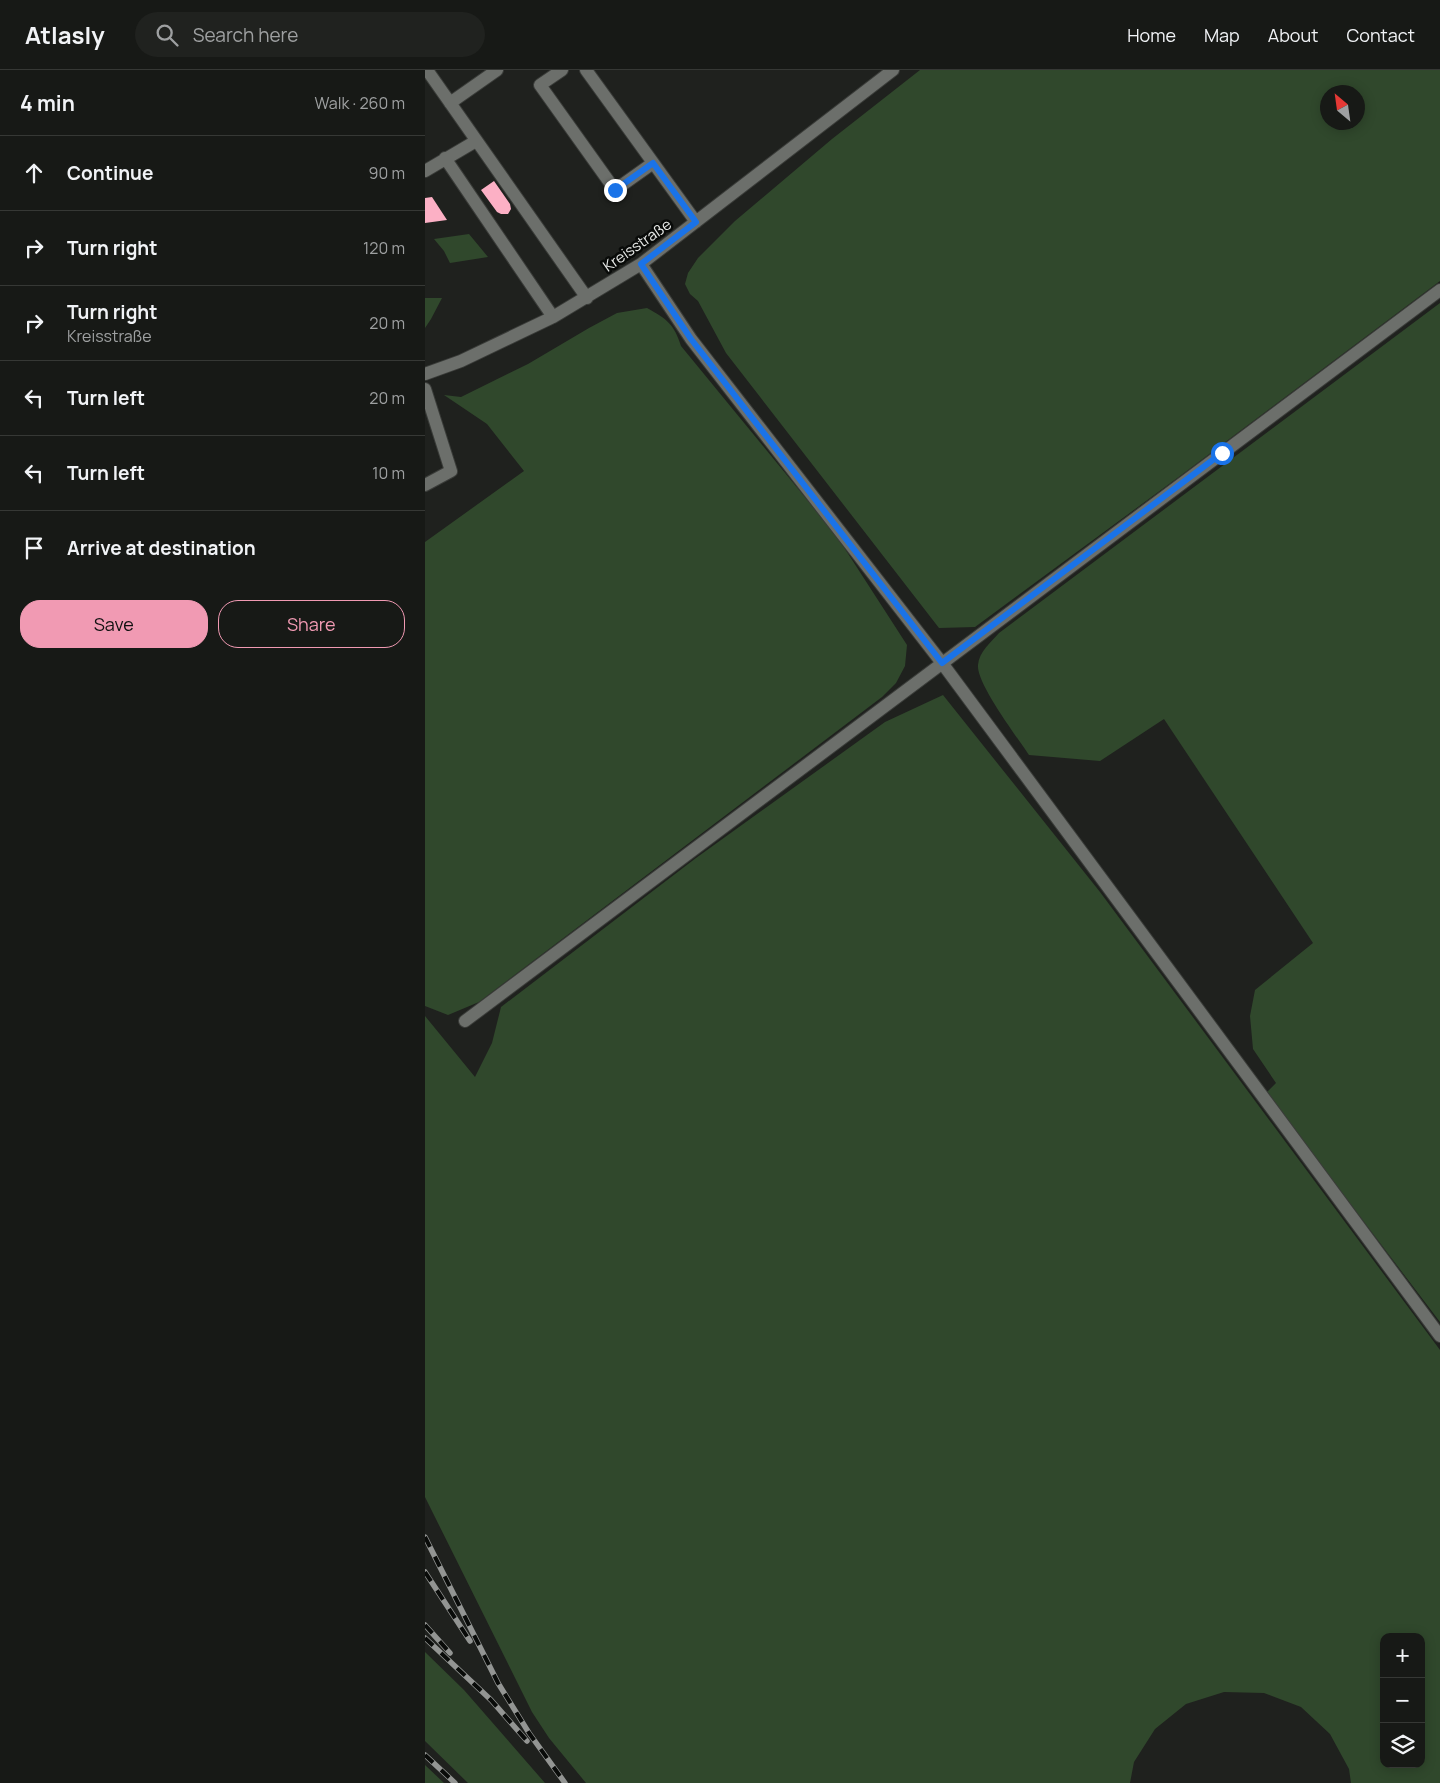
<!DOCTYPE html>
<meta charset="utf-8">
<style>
body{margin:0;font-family:Manrope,sans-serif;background:#20221f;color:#f1f3f6}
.controls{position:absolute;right:15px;bottom:15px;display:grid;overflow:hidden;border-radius:10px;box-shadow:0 2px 12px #0003}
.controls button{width:45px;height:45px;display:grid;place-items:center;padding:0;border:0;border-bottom:1px solid #363835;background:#171916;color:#f1f3f6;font:25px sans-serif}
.compass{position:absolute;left:895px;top:15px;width:45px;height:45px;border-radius:50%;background:#171916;box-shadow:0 2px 12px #0003;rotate:331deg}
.stop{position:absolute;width:15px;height:15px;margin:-11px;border:4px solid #1a73e8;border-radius:50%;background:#fff}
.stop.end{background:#1a73e8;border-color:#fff;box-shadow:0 1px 5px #0008}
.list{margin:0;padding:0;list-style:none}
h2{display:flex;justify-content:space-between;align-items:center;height:65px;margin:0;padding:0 20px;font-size:21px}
h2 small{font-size:16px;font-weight:400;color:#9ea0a1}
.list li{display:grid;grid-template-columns:32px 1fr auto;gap:15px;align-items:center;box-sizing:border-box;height:75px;padding:0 20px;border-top:1px solid #363835}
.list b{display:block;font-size:19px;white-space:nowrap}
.list p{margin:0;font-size:16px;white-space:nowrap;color:#9ea0a1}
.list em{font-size:16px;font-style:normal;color:#9ea0a1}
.actions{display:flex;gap:10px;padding:15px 20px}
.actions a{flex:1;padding:11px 0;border:1px solid #f19ab3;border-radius:20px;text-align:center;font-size:18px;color:#f19ab3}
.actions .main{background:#f19ab3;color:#111}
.icon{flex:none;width:28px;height:28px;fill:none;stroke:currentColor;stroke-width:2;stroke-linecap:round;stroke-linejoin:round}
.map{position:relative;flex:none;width:1015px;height:1713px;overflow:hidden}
header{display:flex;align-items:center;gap:30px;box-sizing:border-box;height:70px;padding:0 25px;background:#171916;border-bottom:1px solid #363835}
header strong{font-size:24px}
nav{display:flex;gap:28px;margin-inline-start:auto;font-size:18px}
.search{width:350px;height:45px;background:#20221f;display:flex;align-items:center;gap:12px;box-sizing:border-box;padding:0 18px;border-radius:28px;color:#9ea0a1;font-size:19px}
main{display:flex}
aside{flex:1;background:#171916}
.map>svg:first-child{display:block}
.green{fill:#30482c;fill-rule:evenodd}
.building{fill:#fcb0c5}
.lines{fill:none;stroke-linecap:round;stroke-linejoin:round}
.minor-casing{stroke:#3a3c39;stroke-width:14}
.minor{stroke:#6c6f6b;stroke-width:12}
.rail-casing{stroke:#939593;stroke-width:5.5}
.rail{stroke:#090b09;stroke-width:4;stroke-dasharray:11;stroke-linecap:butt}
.route{stroke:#1a73e8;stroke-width:6}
.labels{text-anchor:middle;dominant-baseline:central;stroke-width:5;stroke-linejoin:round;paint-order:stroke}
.street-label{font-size:15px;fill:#e8eae8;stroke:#090b09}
</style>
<header>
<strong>Atlasly</strong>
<div class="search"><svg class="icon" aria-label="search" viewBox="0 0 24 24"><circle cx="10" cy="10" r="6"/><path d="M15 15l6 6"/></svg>Search here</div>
<nav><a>Home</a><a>Map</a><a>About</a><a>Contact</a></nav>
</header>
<main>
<aside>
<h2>4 min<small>Walk · 260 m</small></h2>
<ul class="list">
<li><svg class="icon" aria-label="ahead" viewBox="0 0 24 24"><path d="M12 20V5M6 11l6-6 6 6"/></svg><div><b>Continue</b></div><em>90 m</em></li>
<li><svg class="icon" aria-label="right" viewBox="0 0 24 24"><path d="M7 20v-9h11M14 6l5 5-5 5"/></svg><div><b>Turn right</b></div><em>120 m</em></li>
<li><svg class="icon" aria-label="right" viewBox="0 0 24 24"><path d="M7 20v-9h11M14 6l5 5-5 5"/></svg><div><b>Turn right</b><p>Kreisstraße</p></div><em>20 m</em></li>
<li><svg class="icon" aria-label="left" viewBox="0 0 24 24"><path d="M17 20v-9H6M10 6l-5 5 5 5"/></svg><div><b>Turn left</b></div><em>20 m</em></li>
<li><svg class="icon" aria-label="left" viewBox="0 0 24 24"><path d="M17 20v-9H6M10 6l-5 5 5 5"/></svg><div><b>Turn left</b></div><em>10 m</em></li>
<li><svg class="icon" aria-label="arrive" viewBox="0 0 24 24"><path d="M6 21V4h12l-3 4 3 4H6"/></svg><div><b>Arrive at destination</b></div></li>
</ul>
<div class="actions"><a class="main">Save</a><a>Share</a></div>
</aside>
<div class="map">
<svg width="1015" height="1713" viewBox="0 0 1015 1713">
<rect width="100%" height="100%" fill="#1f211e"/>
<path class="green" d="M495 0H1015V211L755 406 550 557 514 558 301 283 273 231 265 224 260 214 263 203 273 188 310 151 407 69ZM902 22H932V52H902Z
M44 164 63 187 25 193 19 181 9 169Z
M0 228H17L6 249 0 258Z
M1015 233V1252L841 1023 851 1013 828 979 825 946 830 920 888 873 739 649 675 691 604 685C592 667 551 613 553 595 554 582 566 572 574 563Z
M222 238C242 249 249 254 256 276L411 465 482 575 480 596 471 613 457 627 54 932 23 945 0 936V472L99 401 62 354 19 325 36 327 103 294 164 258 192 243Z
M518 625 675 822 1015 1280V1713H926L924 1699 905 1664 876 1637 839 1623 799 1622 761 1634 730 1659 709 1692 705 1713H161L124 1668 107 1642 0 1427V946L50 1007 67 973 76 937 271 788 460 652ZM959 1567H996V1694H959Z
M0 1582 39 1620 120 1713H43L0 1671Z
M0 1695 19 1713H0Z"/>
<path class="building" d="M69 111 85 134 86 139 83 144H76L72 142 56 120Z
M7 127 22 150 0 153V128Z"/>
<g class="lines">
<g class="minor-casing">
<path id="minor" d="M2 0 162 228
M137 0 115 15 190 120 228 93
M161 0 271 152
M25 33 72 0
M20 88 128 247
M0 101 51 71
M216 194 266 269 517 593 1015 1266
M0 304 36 291 128 247 216 194 468 0
M0 319 26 401 0 415
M40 951 1015 220"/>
</g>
<use href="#minor" class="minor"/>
<g class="rail-casing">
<path id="rail" d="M0 1467 73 1613 104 1663 140 1713
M0 1502 45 1571
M0 1555 25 1583
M0 1568 66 1630 102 1671
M0 1685 30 1713"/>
</g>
<use href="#rail" class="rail"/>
</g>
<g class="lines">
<path class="route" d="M190 120 228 93 271 152 216 194 266 269 517 593 797 383"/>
</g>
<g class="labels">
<g class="street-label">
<text transform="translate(212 175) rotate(-35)">Kreisstraße</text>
</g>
</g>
</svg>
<div class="controls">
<button>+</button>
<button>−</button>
<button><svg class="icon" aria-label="layers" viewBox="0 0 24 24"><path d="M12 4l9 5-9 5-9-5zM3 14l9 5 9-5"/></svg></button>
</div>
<svg class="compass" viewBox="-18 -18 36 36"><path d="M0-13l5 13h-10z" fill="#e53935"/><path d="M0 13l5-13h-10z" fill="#9ea0a1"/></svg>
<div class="stop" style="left:797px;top:383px"></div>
<div class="stop end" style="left:190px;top:120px"></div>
</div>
</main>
